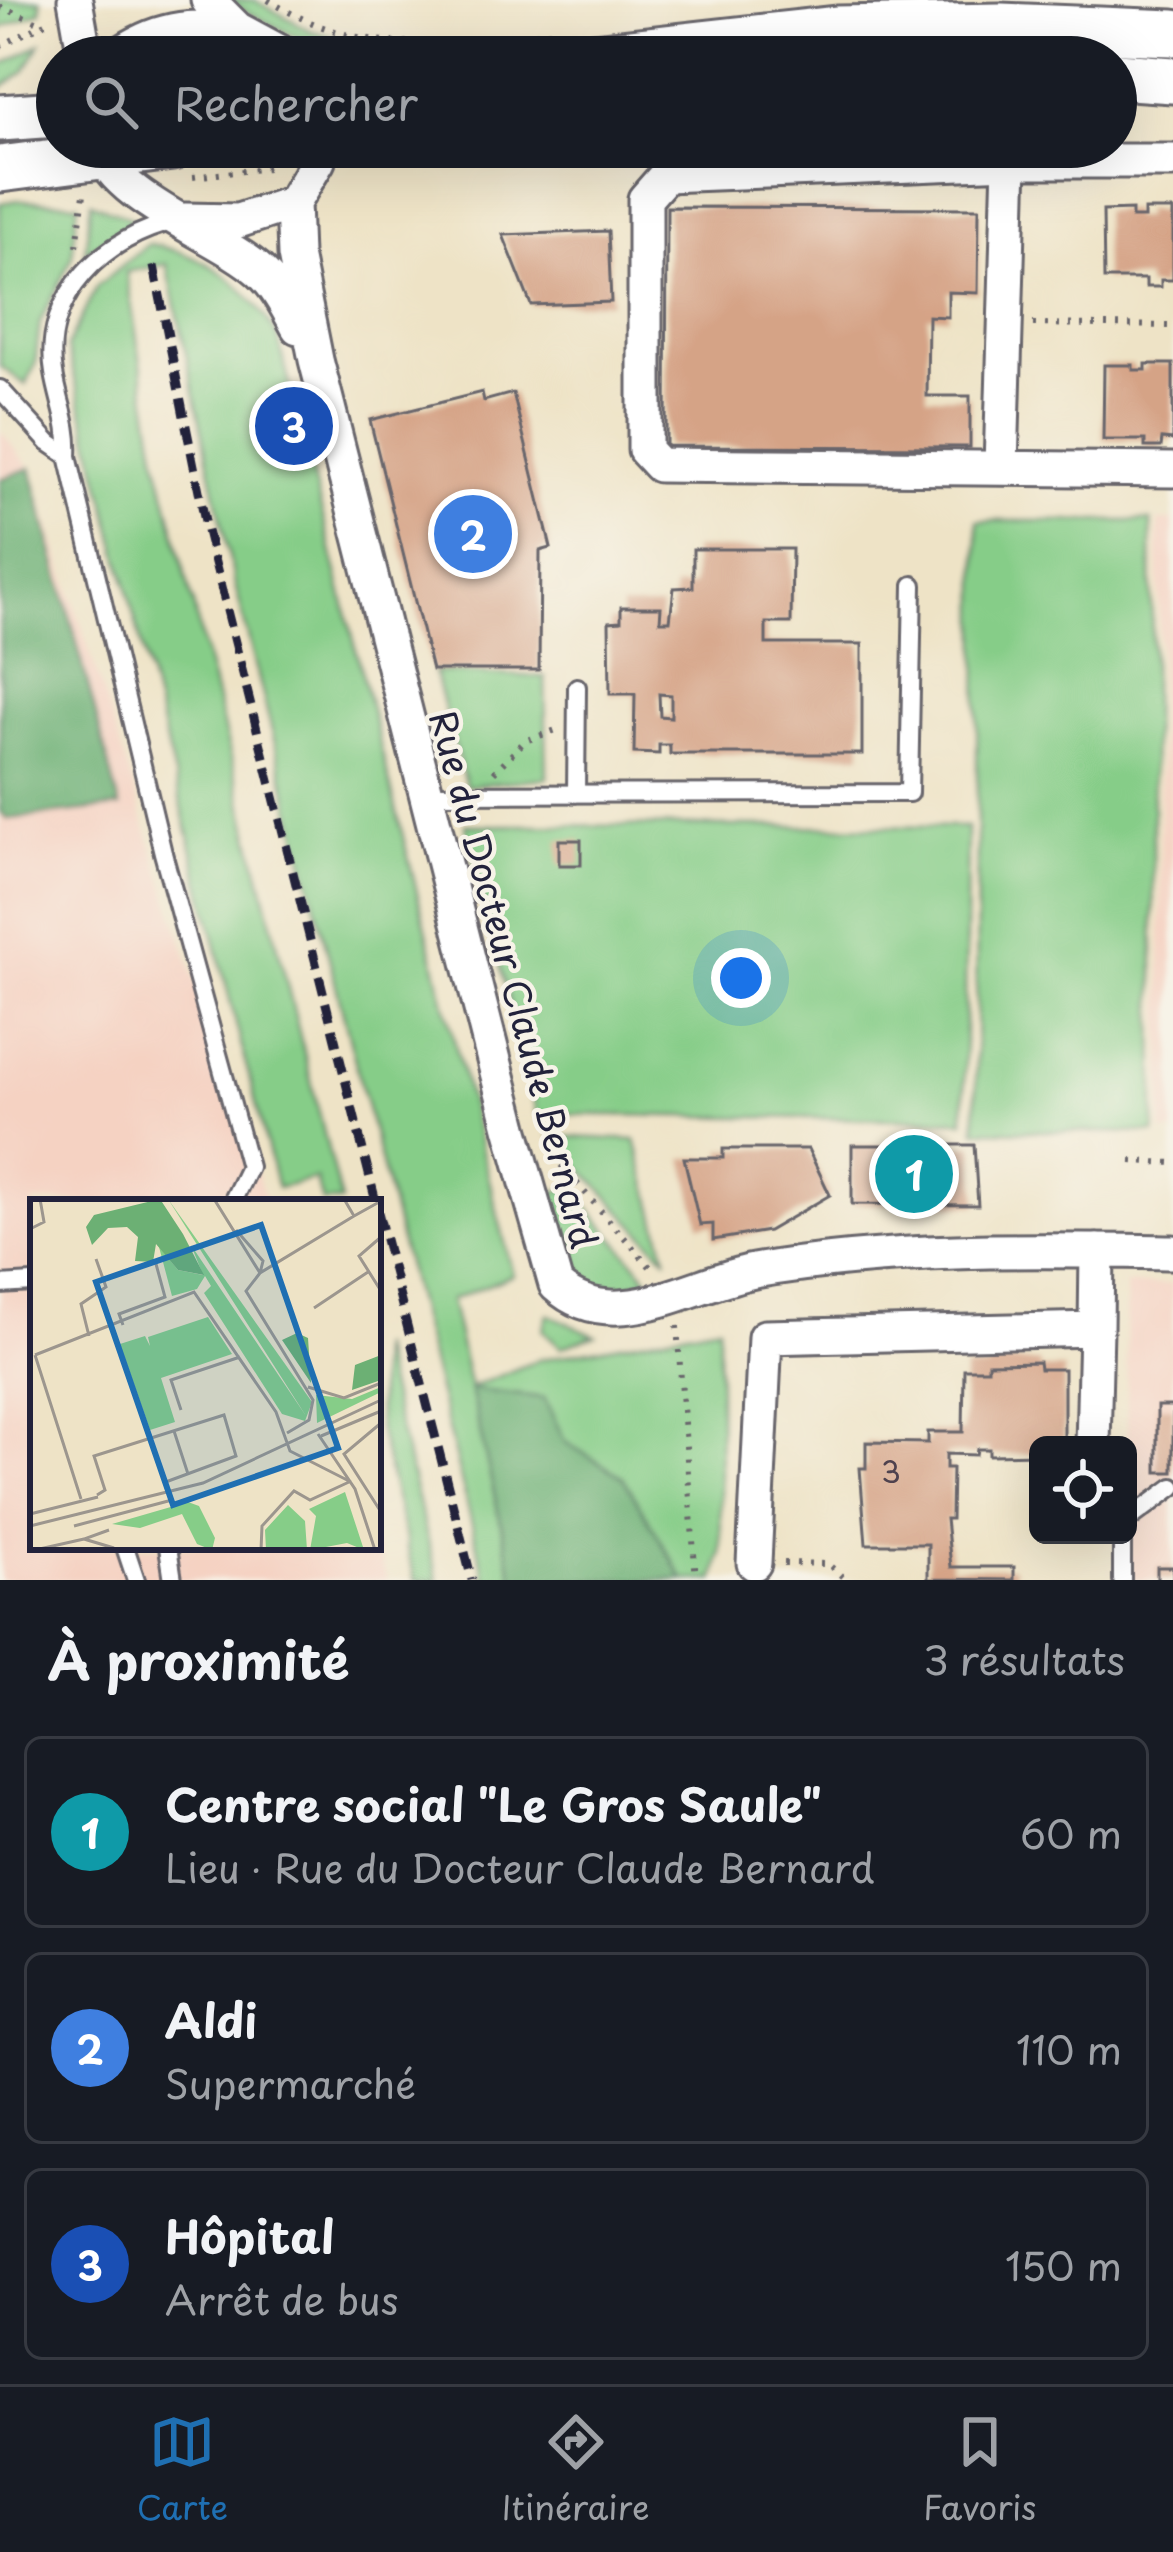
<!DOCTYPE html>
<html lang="fr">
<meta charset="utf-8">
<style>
body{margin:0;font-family:"Playpen Sans",sans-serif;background:#20242c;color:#f1f3f6}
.controls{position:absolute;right:36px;bottom:36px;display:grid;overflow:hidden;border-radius:18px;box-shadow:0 12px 48px #0002}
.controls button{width:108px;height:108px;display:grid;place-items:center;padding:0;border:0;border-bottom:3px solid #363941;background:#171b24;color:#f1f3f6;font:60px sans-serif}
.you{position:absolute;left:741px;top:978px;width:42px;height:42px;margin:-30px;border:9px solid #fff;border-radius:50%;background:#1a73e8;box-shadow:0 0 0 18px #1a73e833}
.badge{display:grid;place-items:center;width:78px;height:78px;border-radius:50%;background:#1f6fb2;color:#fff;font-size:39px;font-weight:700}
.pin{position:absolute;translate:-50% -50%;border:6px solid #fff;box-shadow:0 3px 12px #0006}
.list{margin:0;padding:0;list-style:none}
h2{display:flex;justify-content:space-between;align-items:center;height:156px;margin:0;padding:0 48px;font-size:51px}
h2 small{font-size:39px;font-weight:400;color:#9ea1a6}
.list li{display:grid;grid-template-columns:78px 1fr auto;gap:36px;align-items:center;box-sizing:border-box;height:192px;margin:0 24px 24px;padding:0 24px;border:3px solid #363941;border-radius:18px}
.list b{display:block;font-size:45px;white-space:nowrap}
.list p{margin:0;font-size:39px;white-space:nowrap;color:#9ea1a6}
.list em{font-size:39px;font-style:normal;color:#9ea1a6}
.icon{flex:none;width:66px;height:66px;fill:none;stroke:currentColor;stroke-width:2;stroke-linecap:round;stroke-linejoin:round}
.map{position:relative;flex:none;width:1173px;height:1580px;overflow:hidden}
.search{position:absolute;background:#171b24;box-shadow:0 12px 48px #0002;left:36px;right:36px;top:36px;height:132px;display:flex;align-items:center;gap:30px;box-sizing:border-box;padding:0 42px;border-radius:66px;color:#9ea1a6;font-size:45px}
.sheet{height:804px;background:#171b24}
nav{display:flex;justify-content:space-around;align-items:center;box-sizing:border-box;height:168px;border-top:3px solid #363941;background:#171b24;font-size:33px;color:#9ea1a6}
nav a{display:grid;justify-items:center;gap:6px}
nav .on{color:#1f6fb2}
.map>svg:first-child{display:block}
.built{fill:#f5d2c2}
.green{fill:#86cd88;stroke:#547862;stroke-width:3}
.forest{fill:#6cb074;stroke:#476958;stroke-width:3}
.building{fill:#d5a386;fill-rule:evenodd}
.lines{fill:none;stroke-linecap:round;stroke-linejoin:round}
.service-casing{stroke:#69666c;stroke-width:22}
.minor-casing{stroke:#69666c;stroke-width:39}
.secondary-casing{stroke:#69666c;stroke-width:51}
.path{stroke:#69666c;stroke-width:6;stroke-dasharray:3 9;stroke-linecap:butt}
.service{stroke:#fff;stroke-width:16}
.minor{stroke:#fff;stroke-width:33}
.secondary{stroke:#fff;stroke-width:45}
.rail{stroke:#22223b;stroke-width:9;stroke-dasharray:18 9;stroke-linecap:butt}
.labels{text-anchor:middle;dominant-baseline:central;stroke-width:9;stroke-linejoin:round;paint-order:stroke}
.number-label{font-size:30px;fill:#4f424e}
.street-label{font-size:36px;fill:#22223b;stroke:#f7f3e8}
.inset-road{fill:none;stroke:#9c968e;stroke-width:3}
.view{fill:#1f6fb2;fill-opacity:0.15;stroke:#1f6fb2;stroke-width:6}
.inset-edge{fill:none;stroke:#22223b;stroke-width:6}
</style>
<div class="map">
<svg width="1173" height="1580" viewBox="0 0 1173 1580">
<rect width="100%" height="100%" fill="#f7f3e8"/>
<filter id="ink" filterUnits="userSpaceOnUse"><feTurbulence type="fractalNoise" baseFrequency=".00833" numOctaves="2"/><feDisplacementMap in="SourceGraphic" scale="24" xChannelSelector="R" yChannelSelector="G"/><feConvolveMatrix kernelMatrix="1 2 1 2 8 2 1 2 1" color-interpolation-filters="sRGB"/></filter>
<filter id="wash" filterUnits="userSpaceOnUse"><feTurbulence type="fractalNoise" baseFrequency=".004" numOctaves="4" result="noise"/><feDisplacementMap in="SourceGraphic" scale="48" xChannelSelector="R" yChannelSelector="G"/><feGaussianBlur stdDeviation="2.7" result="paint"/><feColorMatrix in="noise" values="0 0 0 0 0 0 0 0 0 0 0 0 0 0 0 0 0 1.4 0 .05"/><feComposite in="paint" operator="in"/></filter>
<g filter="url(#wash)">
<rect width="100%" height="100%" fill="#eee3c6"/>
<path class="built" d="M0 430 31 468 266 1202H33V1547H376L387 1580H0Z
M1158 521H1173V1132H1162Z
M1173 1284V1580H1122L1128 1535 1126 1285Z"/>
<path class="green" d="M0 0H41V11L0 29Z
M226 0H254L312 31 372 48C336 64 258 18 226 0Z
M208 42 241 57H151L165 44Z
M40 44 25 71 0 89V66Z
M19 200 78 203 72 258 40 322 35 365 26 385 0 366V203Z
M91 202 135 220 85 253Z
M148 244C209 255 248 284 278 338L513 1275 450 1300 470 1388 538 1360 718 1325 721 1553 715 1580H684L623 1477 565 1442 544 1398 471 1390 514 1580H486L235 585 167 264 126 272 157 459 341 1202H322L316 1179 277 1188 67 347 97 286Z
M978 521H1151L1155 1133 976 1130Z
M434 672 545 677 547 778 466 786Z
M465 825 967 827 964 1120 537 1114Z
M551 1136 636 1140 667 1259Z
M565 1189 583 1201 649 1279C569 1310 566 1256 550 1193Z
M548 1314 595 1335 561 1347 543 1330Z
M378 1346 438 1580H415L378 1428Z"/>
<path class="forest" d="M31 468 120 807 7 819 0 812V479Z
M470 1389 544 1398 565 1442 623 1477 684 1580H514Z"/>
<g id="blocks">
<path class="building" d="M667 207 979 208 978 293 948 292V317L928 316 927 396H970V447L666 446Z
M1132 210V218H1144V210H1173V280H1161V287H1146V279H1104L1103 211Z
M608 231 611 302 531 305 503 235Z
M1146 364H1173V440L1162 439 1161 447H1145V440H1103L1104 365H1133V370H1146Z
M482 392 484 401 513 393 551 548 540 551 539 670H432L370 420Z
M693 549H792L791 623H766V644H862V754H670V745H659V754L634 753 635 694H610L609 622 621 621V607H661L660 621H670L674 588 693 587ZM659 694 671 695V717L660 716Z
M559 840H581V865H559Z
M852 1145H974L978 1205 852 1204Z
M723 1149H808L830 1195 768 1231 713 1240V1224L700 1225 684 1158H723Z
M1039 1362 1040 1369H1064V1445H1038V1454L989 1455V1449H977L976 1455 946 1454V1468H952L951 1519H946L951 1567H1014V1580L928 1579V1544H866L860 1468H866V1442L928 1443V1432H963L964 1369H988V1363Z
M1157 1406H1173V1472H1157Z
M1157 1567H1173V1580H1157Z"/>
</g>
</g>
<g filter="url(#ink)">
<use href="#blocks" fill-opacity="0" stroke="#69666c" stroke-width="3"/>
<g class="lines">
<g class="service-casing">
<path id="service" d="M176 221C106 236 41 295 54 373 59 403 70 425 68 456L163 853 249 1167 232 1202
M0 389 49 443 68 456
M425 794 909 793 913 585
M576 794 577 687
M0 1285 33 1283
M1128 1520 1173 1487
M1122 1535V1580
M125 1547 136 1580
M168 1547 173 1580"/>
</g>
<g class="minor-casing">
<path id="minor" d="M75 0 85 57
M208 0 237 29 289 57
M116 57C155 28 189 25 237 29
M100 147C113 199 222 236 261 272 278 288 287 307 298 327
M1173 161H1010L666 175 645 199V450L659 465 1173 470
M293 203 295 255 316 360 511 1127 556 1285C613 1337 690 1283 754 1271 893 1247 1032 1250 1173 1252
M185 220 238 221 293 203 318 161 319 147
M1001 467 1010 161
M1093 1445 1096 1329
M754 1563 765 1337 1096 1329 1097 1251"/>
</g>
<g class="secondary-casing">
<path id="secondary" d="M584 57 837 29 1001 26 1173 33
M1116 76 1173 80
M0 118 57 114
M0 169 172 147"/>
</g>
<path class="path" d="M268 0C368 62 445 41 555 31
M0 7 44 24
M0 46 50 21
M193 177 276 167
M77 246 84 194
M1033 324 1173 326
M494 772 525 741 556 730
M553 1156 651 1268
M1131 1161 1173 1163
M677 1326 696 1580
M784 1563 828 1564 846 1580"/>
<use href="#service" class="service"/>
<use href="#minor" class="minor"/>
<use href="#secondary" class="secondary"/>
<path class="rail" d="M154 266 207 531 376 1202
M378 1212 472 1580"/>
</g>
</g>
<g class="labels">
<g class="number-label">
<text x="891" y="1470">3</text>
</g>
<g class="street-label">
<text transform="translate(515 979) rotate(75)">Rue du Docteur Claude Bernard</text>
</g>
</g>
<g transform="translate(30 1199)">
<rect width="351" height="351" fill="#eee3c6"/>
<path d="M138 0 282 203 275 222 252 215 174 94 181 87 175 77 167 90 142 97 129 48 148 71 173 76 161 46 276 217ZM178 118 202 155 131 179 145 223 120 231 90 145 115 137 120 147 118 138ZM351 188V193L287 224 286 196 322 200ZM315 293 334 351 317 344 280 351 286 317 279 310ZM158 303 169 307 185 339 182 351 167 345 152 315 110 329 82 325ZM258 306 275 322 277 351H236L235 331Z" fill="#86cd88"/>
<path d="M130 0 153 35 174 76 148 71 126 45 123 63 105 62 108 38 97 28 78 29 62 46 56 28 64 16ZM267 134 278 139 281 184 252 141ZM351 156V181L322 191 325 166Z" fill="#6cb074"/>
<path class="inset-road" d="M184 0 230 74M314 0 324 17 351 2M0 30 14 23 10 0M206 31 233 62 230 74M351 38 329 57 351 92M284 109 338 73M93 126 89 115 135 98 126 65M59 137 51 105 76 88 66 60M5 156 164 93 246 213 260 252 321 283M5 156 51 300M278 188 314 199 351 184M151 211 141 181 210 158M351 224 314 255 351 313M144 232 158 275M257 234 279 221 283 201 216 92 230 74 324 17M288 235 325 290 345 351M291 237 351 212M67 296 75 291 64 257 194 216 206 257 133 284M0 315 68 298M0 327 173 284 351 201M44 327 142 301M79 331 54 340 84 349M5 351 54 340M231 351 232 327 264 292 280 301 319 283"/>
<path class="view" d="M231 26 308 249 143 306 66 83Z"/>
<rect width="351" height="351" class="inset-edge"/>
</g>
</svg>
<div class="controls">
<button><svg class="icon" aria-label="locate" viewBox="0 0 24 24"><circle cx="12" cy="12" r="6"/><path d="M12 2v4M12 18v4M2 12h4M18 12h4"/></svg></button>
</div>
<div class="you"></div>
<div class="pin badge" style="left:914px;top:1174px;background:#0f9aa8">1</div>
<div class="pin badge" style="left:473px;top:534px;background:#3f7fe0">2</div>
<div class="pin badge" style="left:294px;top:426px;background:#1a4fb4">3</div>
<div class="search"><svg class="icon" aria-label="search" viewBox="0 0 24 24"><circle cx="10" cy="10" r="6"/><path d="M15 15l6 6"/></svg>Rechercher</div>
</div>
<section class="sheet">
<h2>À proximité<small>3 résultats</small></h2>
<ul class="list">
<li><span class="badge" style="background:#0f9aa8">1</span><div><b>Centre social &quot;Le Gros Saule&quot;</b><p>Lieu · Rue du Docteur Claude Bernard</p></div><em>60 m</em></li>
<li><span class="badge" style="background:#3f7fe0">2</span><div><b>Aldi</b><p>Supermarché</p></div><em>110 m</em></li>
<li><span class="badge" style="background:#1a4fb4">3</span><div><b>Hôpital</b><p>Arrêt de bus</p></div><em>150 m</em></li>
</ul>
</section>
<nav>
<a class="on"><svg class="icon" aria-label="map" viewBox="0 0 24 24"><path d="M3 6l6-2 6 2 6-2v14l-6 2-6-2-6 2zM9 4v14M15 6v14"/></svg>Carte</a>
<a><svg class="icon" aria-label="directions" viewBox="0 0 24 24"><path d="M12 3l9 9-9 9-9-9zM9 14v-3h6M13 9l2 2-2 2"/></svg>Itinéraire</a>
<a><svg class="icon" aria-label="saved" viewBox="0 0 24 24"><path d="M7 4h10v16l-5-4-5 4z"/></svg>Favoris</a>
</nav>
